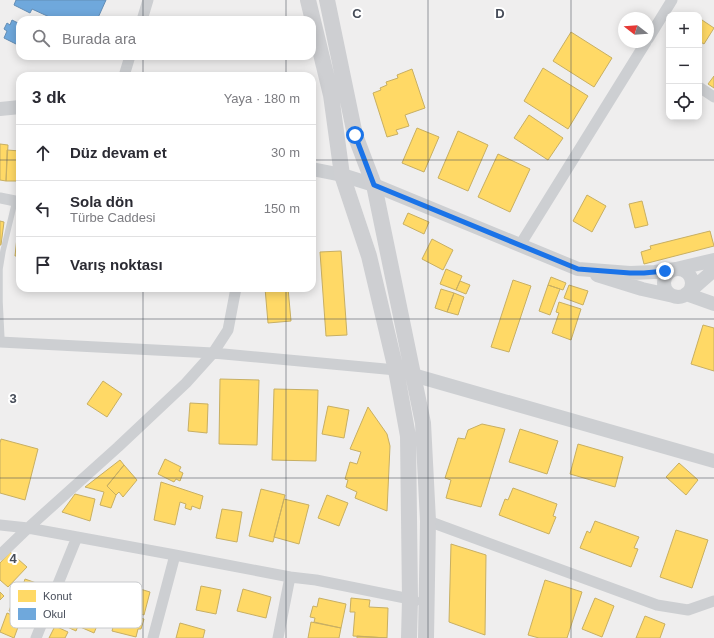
<!DOCTYPE html>
<html lang="tr">
<meta charset="utf-8">
<style>
body{margin:0;font-family:Helvetica,sans-serif;background:#f2f2f3;color:#2b2b33}
.controls{position:absolute;right:12px;top:12px;display:grid;overflow:hidden;border-radius:8px;box-shadow:0 2px 10px #0003}
.controls button{width:36px;height:36px;display:grid;place-items:center;padding:0;border:0;border-bottom:1px solid #e1e1e2;background:#fff;color:#2b2b33;font:20px sans-serif}
.compass{position:absolute;left:618px;top:12px;width:36px;height:36px;border-radius:50%;background:#fff;box-shadow:0 2px 10px #0003;rotate:287deg}
.stop{position:absolute;width:12px;height:12px;margin:-9px;border:3px solid #1a73e8;border-radius:50%;background:#fff}
.stop.end{background:#1a73e8;border-color:#fff;box-shadow:0 1px 4px #0008}
.list{margin:0;padding:0;list-style:none}
h2{display:flex;justify-content:space-between;align-items:center;height:52px;margin:0;padding:0 16px;font-size:17px}
h2 small{font-size:13px;font-weight:400;color:#7c7c81}
.list li{display:grid;grid-template-columns:26px 1fr auto;gap:12px;align-items:center;box-sizing:border-box;height:56px;padding:0 16px;border-top:1px solid #e1e1e2}
.list b{display:block;font-size:15px;white-space:nowrap}
.list p{margin:0;font-size:13px;white-space:nowrap;color:#7c7c81}
.list em{font-size:13px;font-style:normal;color:#7c7c81}
.icon{flex:none;width:22px;height:22px;fill:none;stroke:currentColor;stroke-width:2;stroke-linecap:round;stroke-linejoin:round}
.map{position:relative;flex:none;width:714px;height:638px;overflow:hidden}
.search{position:absolute;background:#fff;box-shadow:0 2px 10px #0003;left:16px;top:16px;width:300px;height:44px;display:flex;align-items:center;gap:10px;box-sizing:border-box;padding:0 14px;border-radius:12px;color:#7c7c81;font-size:15px}
.panel{position:absolute;background:#fff;box-shadow:0 2px 10px #0003;left:16px;top:72px;width:300px;height:220px;border-radius:12px}
.map>svg:first-child{display:block}
.homes{fill:#ffd966;stroke:#c8af62}
.schools{fill:#6fa8dc;stroke:#638db5}
.lines{fill:none;stroke-linecap:round;stroke-linejoin:round}
.service{stroke:#cdcfd2;stroke-width:5.5}
.minor{stroke:#cdcfd2;stroke-width:11}
.tertiary{stroke:#cdcfd2;stroke-width:14}
.secondary{stroke:#cecfd2;stroke-width:16}
.route{stroke:#1a73e8;stroke-width:5}
.grid{fill:none;stroke:#474d59;stroke-width:1;stroke-opacity:0.55}
.key{fill:#fff;stroke:#c8cacd;stroke-width:1}
.key-label{font-size:11px;fill:#474d59}
.grid-label{font-size:13px;text-anchor:middle;font-weight:bold;fill:#474d59;stroke:#fff;stroke-width:4;stroke-linejoin:round;paint-order:stroke}
</style>
<div class="map">
<svg width="714" height="638" viewBox="0 0 714 638">
<rect width="100%" height="100%" fill="#efeeee"/>
<path class="homes" d="M699 18 714 28 704 44 699 41Z
M571 32 612 58 594 87 553 61Z
M543 68 588 96 568 129 524 101Z
M412 69 425 108 405 115 409 126 396 130 398 134 387 137 373 93 381 90 380 88 387 85 386 82 398 78 397 75Z
M714 76V88L708 84Z
M529 115 563 138 548 160 514 138Z
M417 128 439 137 424 172 402 163Z
M458 131 488 145 468 191 438 178Z
M0 144 8 145 6 181 0 180Z
M7 150 20 151V181H6Z
M498 154 530 169 510 212 478 197Z
M587 195 606 206 592 232 573 221Z
M642 201 648 225 635 228 629 204Z
M408 213 429 222 424 234 403 224Z
M0 221 4 222 1 245H0Z
M18 228H20V256H15Z
M710 231 714 246 644 264 641 252 651 249 650 246Z
M432 239 453 250 443 270 422 259Z
M341 251 347 335 326 336 320 252Z
M446 269 462 276 456 290 440 284Z
M551 277 566 283 563 290 548 285Z
M513 280 531 286 509 352 491 347Z
M460 281 470 285 466 294 456 290Z
M548 285 560 289 550 315 539 311Z
M569 285 588 291 583 305 564 298Z
M265 288H288L291 321 268 323Z
M441 289 454 293 447 312 435 308Z
M454 293 464 297 458 315 447 312Z
M559 302 581 309 571 340 552 333 559 313 556 312Z
M703 325 714 328V371L691 364Z
M220 379 259 380 257 445 219 444Z
M103 381 122 394 107 417 87 404Z
M274 389 318 390 316 461 272 460Z
M190 403 208 404 207 433 188 431Z
M328 406 349 410 344 438 322 434Z
M368 407 387 434 390 446 387 511 355 498 357 492 346 487 348 480 345 479 350 462 357 464 361 452 350 449Z
M482 424 505 429 481 507 446 498 451 480 445 478 458 438 465 439 468 430Z
M520 429 558 441 547 474 509 462Z
M1 439 38 449 25 500 0 493V443Z
M578 444 623 457 615 487 570 474Z
M165 459 181 467 179 471 183 473 180 481 176 479 174 482 158 474Z
M120 460 124 465 107 486 116 495 111 508 100 505 104 492 85 487Z
M679 463 698 480 686 495 666 477Z
M124 465 137 480 123 497 119 492 116 495 107 486Z
M161 482 203 496 200 509 192 506 191 510 185 508 186 504 180 502 175 525 154 520Z
M513 488 557 504 553 516 556 517 549 534 499 515 505 499 508 500Z
M261 489 285 495 273 542 249 536Z
M75 494 95 499 90 521 62 512Z
M327 495 348 503 339 526 318 518Z
M284 499 309 505 299 544 274 537Z
M222 509 242 512 237 542 216 538Z
M595 521 639 537 634 548 638 549 631 567 580 548 587 531 590 533Z
M676 530 708 540 692 588 660 577Z
M451 544 486 555 485 635 449 622Z
M10 552 27 567 8 587 0 580V563Z
M25 579 39 584 26 617 9 611 17 590 21 591Z
M545 580 582 592 567 638H539L528 635Z
M127 585 150 592 144 615 120 608Z
M201 586 221 590 216 614 196 610Z
M243 589 271 597 266 618 237 611Z
M0 592 4 596 0 600Z
M319 598 346 604 341 628 314 622 315 618 310 617 313 606 317 607Z
M351 598 370 600 369 607 388 608 387 638 353 636 355 612H350Z
M595 598 614 606 602 637 582 629Z
M74 601 102 614 94 633 78 626 76 631 63 625Z
M117 611 144 619 141 629H138L136 637 112 631Z
M7 613 21 619 14 638 0 632Z
M645 616 665 624 660 638H636Z
M311 622 341 628 339 638H308Z
M180 623 205 630 203 638H176Z
M55 626 68 632 65 638H49Z
M357 636 387 638H357Z"/>
<path class="schools" d="M16 0H106L97 20H56L32 9 30 13 14 5Z
M12 20 20 24V46L4 38 7 31 4 29 7 23 10 25Z"/>
<g class="lines">
<path class="service" d="M2 342 0 302V269L3 251 15 201"/>
<path class="minor" d="M142 20 148 0
M648 39 672 0
M124 76 130 56
M699 87 714 97
M0 198 20 202
M520 245 646 42
M0 342 213 353 396 370 402 372
M428 521 657 605 688 610 714 601
M0 525 28 528 175 555 290 577 316 580 410 599 415 601
M0 555 28 528 118 447 186 383 213 353 228 330 236 288
M36 638 77 537
M153 638 175 555
M278 638 290 577"/>
<path class="tertiary" d="M0 109 20 107
M312 169 342 175 374 185 578 269 630 273 655 272 676 269 714 260
M664 283a14 14 0 1 1 28 0a14 14 0 1 1-28 0Z
M597 275 642 289 678 297
M690 291 714 270
M686 294 714 304
M413 375 714 461"/>
<path class="secondary" d="M308 0 331 95 342 175 369 256 396 370 408 436 410 599 409 638
M327 0 355 135 374 185 423 423 428 521 426 638"/>
</g>
<g class="lines">
<path class="route" d="M355 135 374 185 578 269 630 273H644L665 271"/>
</g>
<path class="grid" d="M143 0V20M286 0V20M428 0V638M571 0V638M143 56V76M286 56V76M0 160H20M312 160H714M143 288V638M286 288V638M0 319H714M0 478H714"/>
<rect x="10" y="582" width="132" height="46" rx="6" class="key"/>
<rect x="18" y="590" width="18" height="12" fill="#ffd966"/>
<rect x="18" y="608" width="18" height="12" fill="#6fa8dc"/>
<g class="key-label">
<text x="43" y="600">Konut</text>
<text x="43" y="618">Okul</text>
</g>
<g class="grid-label">
<text x="357" y="18">C</text>
<text x="500" y="18">D</text>
<text x="13" y="403">3</text>
<text x="13" y="563">4</text>
</g>
</svg>
<div class="controls">
<button>+</button>
<button>−</button>
<button><svg class="icon" aria-label="locate" viewBox="0 0 24 24"><circle cx="12" cy="12" r="6"/><path d="M12 2v4M12 18v4M2 12h4M18 12h4"/></svg></button>
</div>
<svg class="compass" viewBox="-18 -18 36 36"><path d="M0-13l5 13h-10z" fill="#e53935"/><path d="M0 13l5-13h-10z" fill="#7c7c81"/></svg>
<div class="stop" style="left:355px;top:135px"></div>
<div class="stop end" style="left:665px;top:271px"></div>
<div class="search"><svg class="icon" aria-label="search" viewBox="0 0 24 24"><circle cx="10" cy="10" r="6"/><path d="M15 15l6 6"/></svg>Burada ara</div>
<section class="panel">
<h2>3 dk<small>Yaya · 180 m</small></h2>
<ul class="list">
<li><svg class="icon" aria-label="ahead" viewBox="0 0 24 24"><path d="M12 20V5M6 11l6-6 6 6"/></svg><div><b>Düz devam et</b></div><em>30 m</em></li>
<li><svg class="icon" aria-label="left" viewBox="0 0 24 24"><path d="M17 20v-9H6M10 6l-5 5 5 5"/></svg><div><b>Sola dön</b><p>Türbe Caddesi</p></div><em>150 m</em></li>
<li><svg class="icon" aria-label="arrive" viewBox="0 0 24 24"><path d="M6 21V4h12l-3 4 3 4H6"/></svg><div><b>Varış noktası</b></div></li>
</ul>
</section>
</div>
